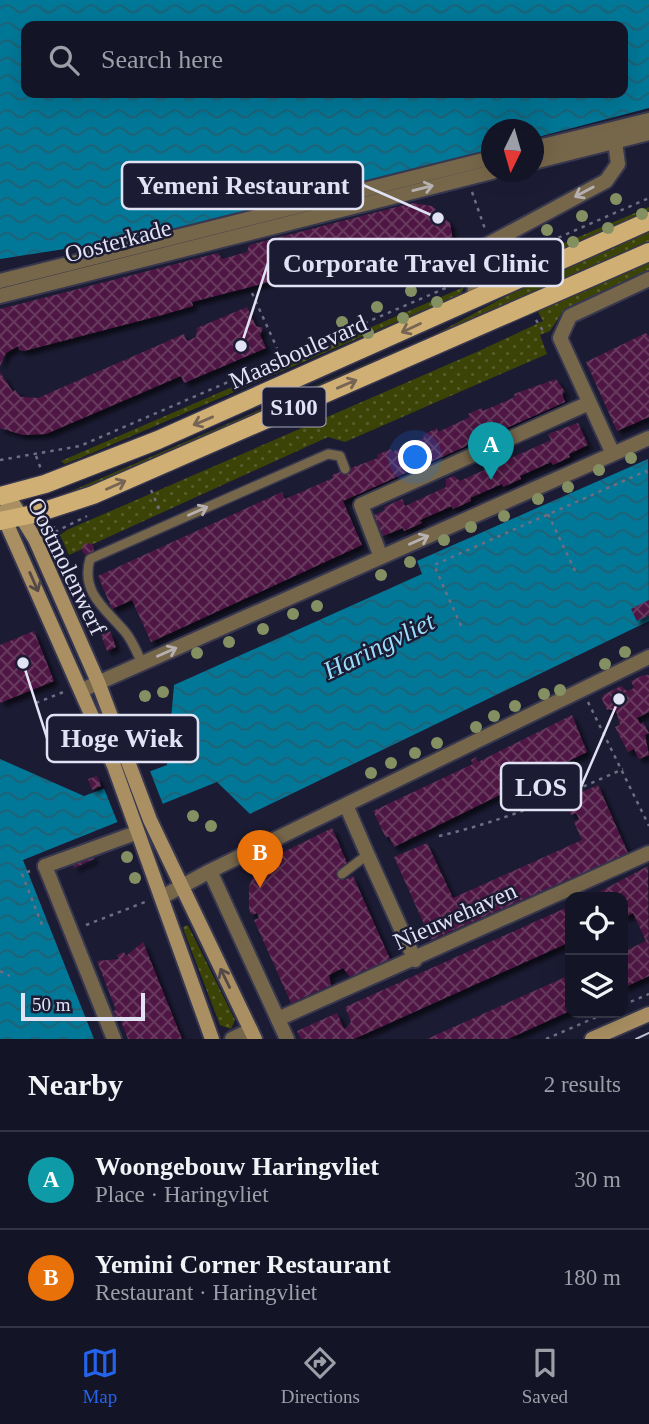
<!DOCTYPE html>
<meta charset="utf-8">
<style>
body{margin:0;font-family:Georgia,serif;background:#1d1d2f;color:#f1f3f6}
.controls{position:absolute;right:21px;bottom:21px;display:grid;overflow:hidden;border-radius:14px;box-shadow:0 7px 28px #0002}
.controls button{width:63px;height:63px;display:grid;place-items:center;padding:0;border:0;border-bottom:2px solid #334;background:#141427;color:#f1f3f6;font:35px sans-serif}
.compass{position:absolute;left:481px;top:119px;width:63px;height:63px;border-radius:50%;background:#141427;box-shadow:0 7px 28px #0002;rotate:185deg}
.scale{position:absolute;left:21px;bottom:18px;width:124px;box-sizing:border-box;padding-left:7px;border:4px solid #e1e2f4;border-top:0;font-size:19px;line-height:24px;white-space:nowrap;color:#e1e2f4;-webkit-text-stroke:5px #1b1b34;paint-order:stroke}
.you{position:absolute;left:416px;top:458px;width:24px;height:24px;margin:-18px;border:5px solid #fff;border-radius:50%;background:#1a73e8;box-shadow:0 0 0 10px #1a73e833}
.badge{display:grid;place-items:center;width:46px;height:46px;border-radius:50%;background:#2563eb;color:#fff;font-size:23px;font-weight:700}
.pin{position:absolute;translate:-50% -58px;filter:drop-shadow(0 2px 4px #0008)}
.pin::after{content:'';position:absolute;top:37px;width:24px;height:21px;background:inherit;clip-path:polygon(0 0,100% 0,50% 100%)}
.list{margin:0;padding:0;list-style:none}
h2{display:flex;justify-content:space-between;align-items:center;height:91px;margin:0;padding:0 28px;font-size:30px}
h2 small{font-size:23px;font-weight:400;color:#9d9ea7}
.list li{display:grid;grid-template-columns:46px 1fr auto;gap:21px;align-items:center;box-sizing:border-box;height:98px;padding:0 28px;border-top:2px solid #334}
.list b{display:block;font-size:26px;white-space:nowrap}
.list p{margin:0;font-size:23px;white-space:nowrap;color:#9d9ea7}
.list em{font-size:23px;font-style:normal;color:#9d9ea7}
.icon{flex:none;width:38px;height:38px;fill:none;stroke:currentColor;stroke-width:2;stroke-linecap:round;stroke-linejoin:round}
.map{position:relative;flex:none;width:649px;height:1039px;overflow:hidden}
.search{position:absolute;background:#141427;box-shadow:0 7px 28px #0002;left:21px;right:21px;top:21px;height:77px;display:flex;align-items:center;gap:18px;box-sizing:border-box;padding:0 24px;border-radius:14px;color:#9d9ea7;font-size:26px}
.sheet{height:287px;background:#141427}
nav{display:flex;justify-content:space-around;align-items:center;box-sizing:border-box;height:98px;border-top:2px solid #334;background:#141427;font-size:19px;color:#9d9ea7}
nav a{display:grid;justify-items:center;gap:4px}
nav .on{color:#2563eb}
.map>svg:first-child{display:block}
.grass{fill:url(#grass-dots)}
.water{fill:url(#water-waves);fill-rule:evenodd}
.pier{fill:#1b1b34}
.building{fill:url(#building-cross-hatch);filter:url(#shadow)}
.lines{fill:none;stroke-linecap:round;stroke-linejoin:round}
.service-casing{stroke:#37374f;stroke-width:12}
.pedestrian-casing{stroke:#37374f;stroke-width:18}
.minor-casing{stroke:#37374f;stroke-width:18}
.secondary-casing{stroke:#37374f;stroke-width:18}
.primary-casing{stroke:#37374f;stroke-width:21}
.path{stroke:#6d6d83;stroke-width:2.5;stroke-dasharray:3.5 5;stroke-linecap:butt}
.service{stroke:#76664a;stroke-width:9}
.pedestrian{stroke:#76664a;stroke-width:14}
.minor{stroke:#76664a;stroke-width:14}
.secondary{stroke:#a98f62;stroke-width:14}
.primary{stroke:#d0af74;stroke-width:18}
.tram{stroke:#bebfd2;stroke-width:2}
.tree{fill:#859062}
.oneway{stroke:#b6b0b0}
.oneway2{stroke:#766554}
.oneway3{stroke:#544946}
.labels{text-anchor:middle;dominant-baseline:central;stroke-width:5;stroke-linejoin:round;paint-order:stroke}
.shield{fill:#1b1b34;stroke:#a6a6ba;stroke-width:2}
.shield-label{font-size:23px;font-weight:bold;fill:#e1e2f4}
.street-label{font-size:24px;fill:#e1e2f4;stroke:#1b1b34}
.water-label{font-size:26px;font-style:italic;fill:#9adef9;stroke:#1b1b34}
.leader{fill:none;stroke:#e1e2f4;stroke-width:2.5}
.callout-dot{fill:#e1e2f4;stroke:#1b1b34;stroke-width:2.5}
.callout{fill:#1b1b34;stroke:#e1e2f4;stroke-width:2.5}
.callout-label{font-size:26px;text-anchor:middle;font-weight:bold;fill:#e1e2f4}
</style>
<div class="map">
<svg width="649" height="1039" viewBox="0 0 649 1039">
<defs>
<pattern id="grass-dots" width="8" height="8" patternUnits="userSpaceOnUse" patternTransform="scale(1.75)"><rect width="8" height="8" fill="#3b4306"/><path d="M2 2h.1M6 6h.1" fill="none" stroke="#575e2b" stroke-width="1.8" stroke-linecap="round"/></pattern>
<pattern id="water-waves" width="16" height="10" patternUnits="userSpaceOnUse" patternTransform="scale(1.75)"><rect width="16" height="10" fill="#027898"/><path d="M0 5q4-4 8 0t8 0" fill="none" stroke="#206174"/></pattern>
<pattern id="building-cross-hatch" width="8" height="8" patternUnits="userSpaceOnUse" patternTransform="scale(1.75)"><rect width="8" height="8" fill="#501944"/><path d="M0 0l8 8M0 8l8-8" fill="none" stroke="#693a60"/></pattern>
<filter id="shadow"><feDropShadow dx="4.5" dy="4.5" stdDeviation="2" flood-color="#0009"/></filter>
</defs>
<rect width="100%" height="100%" fill="#1b1b34"/>
<path class="grass" d="M649 207V215L484 286 485 278 503 269Z
M649 230V244L110 481 62 495 436 334 510 294Z
M649 262V275L562 313 550 331 540 335 547 354 345 442 328 437 69 555 60 535 67 530 479 351 543 321 537 310Z
M464 287 461 294 90 454 65 464 61 461Z
M188 925 235 1020 231 1029 220 1025 184 931 183 927Z"/>
<path class="water" d="M0 0H649V108L534 138V130H491V150L86 256 84 246 0 259ZM26 26H623V93H26Z
M648 459 649 621 250 814 217 782 23 860 94 1039H0V759L84 796 167 765 174 685 422 574 417 561Z"/>
<path class="pier" d="M148 766 164 807 119 826 103 786Z"/>
<path class="building" d="M412 203 432 206 450 223 454 246 446 264 438 259 423 266 419 248 345 269 313 275 312 271 192 302 193 306 162 315 24 351 19 350 18 346 6 353 0 366V309L218 253 222 259 247 252 249 245Z
M247 307 256 326 263 328 260 335 266 348 184 383 181 376 46 434 23 435 0 428V372L13 392 15 390 21 397 38 398 184 334 187 341 196 337 197 328Z
M646 333 649 336V417L617 431 586 362Z
M556 379 565 392 562 394 565 402 343 501 362 545 151 642 132 600 112 609 98 576 282 492 285 499 333 478 332 475 378 458 377 455 391 449 392 452 424 438 423 435 437 428 438 432 470 417 468 414 482 408 483 411 515 397 514 394Z
M578 423 588 445 569 454 570 457 553 465 551 462 520 476 521 479 503 487 502 484 470 498 471 501 453 509 452 506 420 520 422 523 404 531 403 528 383 536 374 515 385 510 384 507 402 499 405 506 446 487V479L454 476 460 481 495 465 496 457 505 454 507 459 511 458 551 440 548 434Z
M82 549a6 6 0 1 1 12 0a6 6 0 1 1-12 0Z
M649 600V615L637 621 631 609Z
M34 631 54 681 0 703V645Z
M110 631 116 647 107 651 101 635Z
M644 675H649V712L637 718 640 724 643 722 649 733 645 735 649 755 639 759 634 749 628 752 615 727 620 725 617 714 615 710H607L602 699 603 695 621 686 627 691 634 688 631 681Z
M572 715 587 752 394 847 389 836 386 838 373 811 473 764 471 760 476 757 478 762Z
M97 776 101 786 92 790 88 779Z
M598 785 628 853 431 940 394 857 427 843 453 898 582 840 574 822 579 819 576 813 571 815 564 800Z
M332 828 348 865 339 869 342 874 344 880 353 876 390 959 350 977 343 968 329 975 331 985 291 1003 254 920 259 918 257 913 252 915 249 910V886L257 869 268 860Z
M93 855 94 859 74 868 73 864Z
M648 866 649 976 623 988V952L646 941 633 913 623 918V897H590Z
M570 906V942L354 1039H301L297 1031 337 1013 344 1029 346 1028 351 1022 345 1007Z
M143 942 182 1039H128L119 1016 115 1018 113 1011 116 1010 97 961 119 959 117 955 124 952 126 956Z
M570 975V1011L508 1039H427Z"/>
<g class="lines">
<g class="service-casing">
<path id="service" d="M142 663C137 653 133 642 126 633 107 610 80 593 90 559L328 454 340 456 345 469
M342 874 367 855"/>
</g>
<g class="pedestrian-casing">
<path id="pedestrian" d="M534 148 649 120
M0 281 491 158
M369 858 415 960
M45 866 133 834
M278 1019 649 853"/>
</g>
<g class="minor-casing">
<path id="minor" d="M534 162 649 133
M0 296 492 172
M473 300 483 247 606 181 618 164 615 142
M613 454 560 338 570 316 649 279
M381 557 361 505 589 403
M82 690 649 438
M346 805 369 858
M45 866 114 1039
M210 871 287 1039
M162 897 210 871 649 657
M232 1039 251 1030"/>
</g>
<g class="secondary-casing">
<path id="secondary" d="M7 494 35 539 98 682 150 820 255 1039
M6 510 5 520 114 766 212 1039
M592 1039 649 1014"/>
</g>
<g class="primary-casing">
<path id="primary" d="M0 496 45 484 158 440 649 221
M0 521 38 513 93 495 649 252"/>
</g>
<path class="path" d="M472 192 485 229
M496 265 649 198
M252 293 277 348
M536 320 545 334
M36 456 41 469
M0 460 80 446 462 281
M151 490 161 513
M548 514 577 575
M54 526 53 533 57 546
M55 532 87 516
M461 626 434 565 646 471 649 476
M588 702 649 826
M36 703 66 691
M53 744 58 757
M439 836C504 821 563 796 623 769
M30 871 22 874 42 925
M86 925 145 902
M0 971 10 976
M623 1005 649 994
M546 1039 606 1013"/>
<use href="#service" class="service"/>
<use href="#pedestrian" class="pedestrian"/>
<use href="#minor" class="minor"/>
<use href="#secondary" class="secondary"/>
<use href="#primary" class="primary"/>
<path class="tram" d="M636 1039 649 1033"/>
</g>
<g class="tree">
<circle cx="616" cy="199" r="6"/>
<circle cx="642" cy="214" r="6"/>
<circle cx="582" cy="216" r="6"/>
<circle cx="608" cy="228" r="6"/>
<circle cx="547" cy="230" r="6"/>
<circle cx="573" cy="242" r="6"/>
<circle cx="447" cy="280" r="6"/>
<circle cx="411" cy="291" r="6"/>
<circle cx="437" cy="302" r="6"/>
<circle cx="377" cy="307" r="6"/>
<circle cx="403" cy="318" r="6"/>
<circle cx="342" cy="322" r="6"/>
<circle cx="368" cy="333" r="6"/>
<circle cx="631" cy="458" r="6"/>
<circle cx="599" cy="470" r="6"/>
<circle cx="568" cy="487" r="6"/>
<circle cx="538" cy="499" r="6"/>
<circle cx="504" cy="516" r="6"/>
<circle cx="471" cy="527" r="6"/>
<circle cx="444" cy="540" r="6"/>
<circle cx="410" cy="562" r="6"/>
<circle cx="381" cy="575" r="6"/>
<circle cx="317" cy="606" r="6"/>
<circle cx="293" cy="614" r="6"/>
<circle cx="263" cy="629" r="6"/>
<circle cx="229" cy="642" r="6"/>
<circle cx="625" cy="652" r="6"/>
<circle cx="197" cy="653" r="6"/>
<circle cx="605" cy="664" r="6"/>
<circle cx="560" cy="690" r="6"/>
<circle cx="163" cy="692" r="6"/>
<circle cx="544" cy="694" r="6"/>
<circle cx="145" cy="696" r="6"/>
<circle cx="515" cy="706" r="6"/>
<circle cx="494" cy="716" r="6"/>
<circle cx="476" cy="727" r="6"/>
<circle cx="437" cy="743" r="6"/>
<circle cx="415" cy="753" r="6"/>
<circle cx="391" cy="763" r="6"/>
<circle cx="371" cy="773" r="6"/>
<circle cx="193" cy="816" r="6"/>
<circle cx="211" cy="826" r="6"/>
<circle cx="127" cy="857" r="6"/>
<circle cx="135" cy="878" r="6"/>
</g>
<defs><path id="oneway-shaft" d="M-6 0H5M1.5-3L5.5 0L1.5 3" fill="none" stroke-width="1.6" stroke-linecap="round" stroke-linejoin="round" transform="scale(1.75)"/></defs>
<g class="oneway">
<use href="#oneway-shaft" transform="translate(423 188) rotate(-14)"/>
<use href="#oneway-shaft" transform="translate(584 192) rotate(152)"/>
<use href="#oneway-shaft" transform="translate(198 511) rotate(-24)"/>
<use href="#oneway-shaft" transform="translate(419 540) rotate(-24)"/>
<use href="#oneway-shaft" transform="translate(167 652) rotate(-24)"/>
</g>
<g class="oneway2">
<use href="#oneway-shaft" transform="translate(411 328) rotate(155)"/>
<use href="#oneway-shaft" transform="translate(347 384) rotate(-23)"/>
<use href="#oneway-shaft" transform="translate(203 421) rotate(157)"/>
<use href="#oneway-shaft" transform="translate(116 485) rotate(-24)"/>
</g>
<g class="oneway3">
<use href="#oneway-shaft" transform="translate(34 582) rotate(66)"/>
<use href="#oneway-shaft" transform="translate(225 978) rotate(-116)"/>
</g>
<g class="labels">
<rect class="shield" x="262.5" y="387.5" width="63" height="39" rx="5"/>
<g class="shield-label">
<text x="294" y="407">S100</text>
</g>
<g class="street-label">
<text transform="translate(118 241) rotate(-15)">Oosterkade</text>
<text transform="translate(298 352) rotate(-24)">Maasboulevard</text>
<text transform="translate(67 566) rotate(64)">Oostmolenwerf</text>
<text transform="translate(455 916) rotate(-24)">Nieuwehaven</text>
</g>
<g class="water-label">
<text transform="translate(379 646) rotate(-26)">Haringvliet</text>
</g>
</g>
<path class="leader" d="M438 218L363 185M241 346L268 263M23 663L47 738M619 699L581 787"/>
<g class="callout-dot">
<circle cx="438" cy="218" r="7"/>
<circle cx="241" cy="346" r="7"/>
<circle cx="23" cy="663" r="7"/>
<circle cx="619" cy="699" r="7"/>
</g>
<g class="callout">
<rect x="122" y="162" width="241" height="47" rx="7"/>
<rect x="268" y="239" width="295" height="47" rx="7"/>
<rect x="47" y="715" width="151" height="47" rx="7"/>
<rect x="501" y="763" width="80" height="47" rx="7"/>
</g>
<g class="callout-label">
<text x="243" y="194">Yemeni Restaurant</text>
<text x="416" y="272">Corporate Travel Clinic</text>
<text x="122" y="747">Hoge Wiek</text>
<text x="541" y="796">LOS</text>
</g>
</svg>
<div class="controls">
<button><svg class="icon" aria-label="locate" viewBox="0 0 24 24"><circle cx="12" cy="12" r="6"/><path d="M12 2v4M12 18v4M2 12h4M18 12h4"/></svg></button>
<button><svg class="icon" aria-label="layers" viewBox="0 0 24 24"><path d="M12 4l9 5-9 5-9-5zM3 14l9 5 9-5"/></svg></button>
</div>
<svg class="compass" viewBox="-18 -18 36 36"><path d="M0-13l5 13h-10z" fill="#e53935"/><path d="M0 13l5-13h-10z" fill="#9d9ea7"/></svg>
<div class="scale">50 m</div>
<div class="you"></div>
<div class="pin badge" style="left:491px;top:480px;background:#0f9aa8">A</div>
<div class="pin badge" style="left:260px;top:888px;background:#e8710a">B</div>
<div class="search"><svg class="icon" aria-label="search" viewBox="0 0 24 24"><circle cx="10" cy="10" r="6"/><path d="M15 15l6 6"/></svg>Search here</div>
</div>
<section class="sheet">
<h2>Nearby<small>2 results</small></h2>
<ul class="list">
<li><span class="badge" style="background:#0f9aa8">A</span><div><b>Woongebouw Haringvliet</b><p>Place · Haringvliet</p></div><em>30 m</em></li>
<li><span class="badge" style="background:#e8710a">B</span><div><b>Yemini Corner Restaurant</b><p>Restaurant · Haringvliet</p></div><em>180 m</em></li>
</ul>
</section>
<nav>
<a class="on"><svg class="icon" aria-label="map" viewBox="0 0 24 24"><path d="M3 6l6-2 6 2 6-2v14l-6 2-6-2-6 2zM9 4v14M15 6v14"/></svg>Map</a>
<a><svg class="icon" aria-label="directions" viewBox="0 0 24 24"><path d="M12 3l9 9-9 9-9-9zM9 14v-3h6M13 9l2 2-2 2"/></svg>Directions</a>
<a><svg class="icon" aria-label="saved" viewBox="0 0 24 24"><path d="M7 4h10v16l-5-4-5 4z"/></svg>Saved</a>
</nav>
